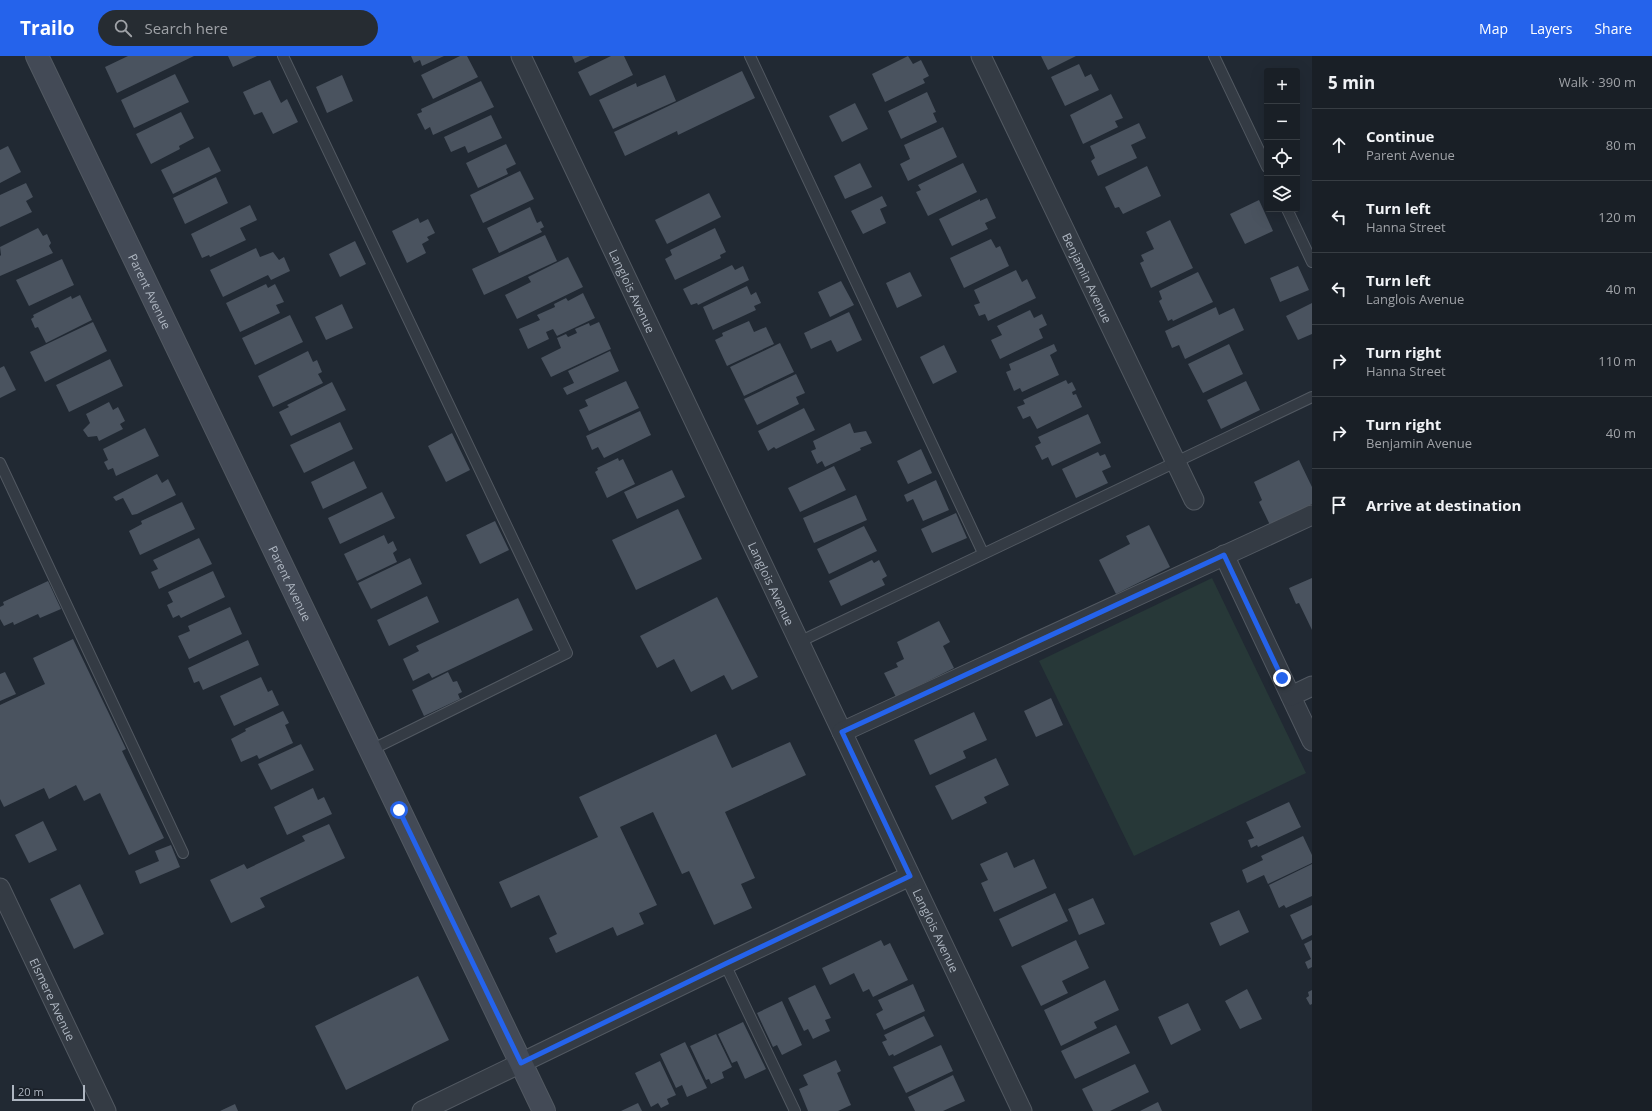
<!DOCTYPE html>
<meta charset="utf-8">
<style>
body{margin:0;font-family:"Open Sans",sans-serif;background:#262c32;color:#f1f3f6}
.controls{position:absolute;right:12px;top:12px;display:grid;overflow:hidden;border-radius:4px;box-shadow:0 4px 16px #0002}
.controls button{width:36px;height:36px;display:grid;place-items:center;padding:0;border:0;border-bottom:1px solid #373d43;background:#191f26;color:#f1f3f6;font:20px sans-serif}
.scale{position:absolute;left:12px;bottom:10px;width:73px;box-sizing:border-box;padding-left:4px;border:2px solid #aeb6c1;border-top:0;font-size:11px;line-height:14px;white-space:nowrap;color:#aeb6c1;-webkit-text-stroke:3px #1a2028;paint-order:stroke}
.stop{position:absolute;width:12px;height:12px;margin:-9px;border:3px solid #2563eb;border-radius:50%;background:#fff}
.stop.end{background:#2563eb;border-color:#fff;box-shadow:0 1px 4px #0008}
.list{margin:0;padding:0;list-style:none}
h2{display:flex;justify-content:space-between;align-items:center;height:52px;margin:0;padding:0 16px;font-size:17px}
h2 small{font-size:13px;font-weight:400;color:#9fa2a7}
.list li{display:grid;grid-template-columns:26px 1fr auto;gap:12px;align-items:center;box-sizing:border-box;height:72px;padding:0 16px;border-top:1px solid #373d43}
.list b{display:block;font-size:15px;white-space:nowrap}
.list p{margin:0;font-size:13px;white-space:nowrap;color:#9fa2a7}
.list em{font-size:13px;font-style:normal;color:#9fa2a7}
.icon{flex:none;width:22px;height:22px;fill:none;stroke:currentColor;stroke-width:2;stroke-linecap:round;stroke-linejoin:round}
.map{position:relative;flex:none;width:1312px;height:1055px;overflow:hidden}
header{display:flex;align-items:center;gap:24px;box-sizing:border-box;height:56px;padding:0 20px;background:#2563eb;color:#fff}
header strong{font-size:19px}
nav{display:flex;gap:22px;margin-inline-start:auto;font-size:14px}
.search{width:280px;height:36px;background:#262c32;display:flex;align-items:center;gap:10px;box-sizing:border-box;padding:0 14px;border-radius:22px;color:#9fa2a7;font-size:15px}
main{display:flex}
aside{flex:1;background:#191f26}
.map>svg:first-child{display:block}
.green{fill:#273838}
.building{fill:#4a535f}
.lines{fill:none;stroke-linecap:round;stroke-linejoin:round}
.lane-casing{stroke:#525962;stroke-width:12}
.street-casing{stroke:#525962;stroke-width:21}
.secondary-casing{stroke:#525962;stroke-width:24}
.lane{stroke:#343b44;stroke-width:10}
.street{stroke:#343b44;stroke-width:19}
.secondary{stroke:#434a56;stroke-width:22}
.route{stroke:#2563eb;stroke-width:5}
.labels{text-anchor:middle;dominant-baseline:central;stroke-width:3.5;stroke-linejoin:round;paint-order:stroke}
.street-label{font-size:12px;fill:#aeb6c1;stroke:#1a2028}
</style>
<header>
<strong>Trailo</strong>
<div class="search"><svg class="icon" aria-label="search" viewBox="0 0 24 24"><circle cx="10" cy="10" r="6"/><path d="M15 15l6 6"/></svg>Search here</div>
<nav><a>Map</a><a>Layers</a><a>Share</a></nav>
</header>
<main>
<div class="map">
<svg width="1312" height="1055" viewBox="0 0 1312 1055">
<rect width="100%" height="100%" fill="#212933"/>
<path class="green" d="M1212 522 1306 717 1134 800 1039 605Z"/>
<path class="building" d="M128 0H194L117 37 105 11Z
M228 0H257L233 11Z
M411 0H444L422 10 420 4 414 7Z
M460 0H467L478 21 433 43 421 19Z
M572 0H590L575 7Z
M611 0H624L633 19 590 40 578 16Z
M908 0 913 8 921 4 929 20 923 23 925 27 885 46 872 18Z
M1041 0H1076L1048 14Z
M1079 8 1085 21 1091 18 1099 34 1065 50 1051 21Z
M742 15 755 42 678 79 677 75 625 100 614 76Z
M175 18 189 46 134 72 121 44Z
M342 19 353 45 327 57 316 31Z
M665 19 676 45 613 73 599 44 636 27 637 31Z
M270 24 281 47 287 43 298 66 273 78 262 56 254 59 243 36Z
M481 25 494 51 433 79 430 71 425 74 417 58 422 56 421 53Z
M927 36 936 56 933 57 937 66 901 83 888 55Z
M1111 38 1123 62 1115 65 1118 71 1083 88 1070 59Z
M855 47 868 73 842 86 829 60Z
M181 56 194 82 179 90 180 93 151 108 136 78Z
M491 59 502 82 468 97 465 90 451 96 444 81Z
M1139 67 1146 82 1131 89 1137 102 1098 120 1091 105 1095 102 1090 90Z
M943 71 957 101 908 125 900 108 910 103 904 89Z
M506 88 516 108 506 113 508 118 478 132 466 107Z
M8 90 21 116 0 127V94Z
M209 91 221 115 173 138 161 114Z
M860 107 872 131 845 143 834 120Z
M963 107 977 136 928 160 916 136 921 134 918 129Z
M1147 110 1161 140 1123 158 1119 151 1115 152 1105 131Z
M520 115 534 143 483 167 470 139Z
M216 121 228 147 185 168 173 142Z
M26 127 33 141 26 145 32 156 0 171V139Z
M709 137 721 161 667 188 655 164Z
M882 140 887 150 880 153 886 167 863 178 851 155Z
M987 142 996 162 985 167 988 173 952 190 939 163 980 143V145Z
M1259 144 1273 175 1245 188 1230 158Z
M250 149 257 164 240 172 246 184 210 201 209 199 202 202 191 178Z
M530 151 537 167 541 165 544 171 540 173 542 176 499 197 487 172Z
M418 162 420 167 428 163 435 177 427 181 429 184 422 188 426 197 407 207 392 175Z
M1170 164 1193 212 1151 232 1140 207 1144 205 1141 199 1154 193 1146 176Z
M38 172 43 180 47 178 51 187 49 190 53 197 0 220V200L1 199 0 191Z
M715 172 726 196 720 199 721 202 675 224 665 203 672 199 670 194Z
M545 179 557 205 484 239 472 213Z
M991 183 996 192 1000 190 1009 210 964 232 950 202Z
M355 185 366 208 340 221 329 198Z
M256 192 260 201 273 196 279 204 284 201 290 215 271 224 268 219 223 241 210 214Z
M568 201 583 231 517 263 505 239 531 226 528 221Z
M62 203 74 229 29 250 16 224Z
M732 209 735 214 743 210 749 224 698 249 697 247 691 249 683 233Z
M1298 210 1309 234 1280 246 1270 222Z
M1016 214 1022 226 1027 223 1036 242 988 265 985 258 979 260 974 249 980 247 974 234Z
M910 216 922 240 897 252 886 227Z
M1198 216 1213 246 1173 265 1172 263 1168 265 1159 245 1162 243 1159 235Z
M841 225 854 249 830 261 818 236Z
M266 228 268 232 275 228 284 246 276 249 280 257 240 276 226 247Z
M747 230 751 239 756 236 761 247 754 250 756 254 713 274 703 251Z
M583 237 595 262 557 280 553 273 546 276 549 283 528 293 519 273 540 264 537 259 555 251 554 248 566 242 568 245Z
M80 239 92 264 46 287 38 271 35 272 31 263 34 261 33 259 71 240 72 243Z
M1312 247V278L1298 284 1286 260Z
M342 248 353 272 326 284 315 261Z
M1216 251 1219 259 1234 252 1244 274 1185 303 1179 289 1172 292 1165 275Z
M1030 254 1034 262 1042 258 1047 269 1039 273 1043 282 1000 303 991 284 1002 279 997 270Z
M849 256 862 284 837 296 831 284 811 293 804 277Z
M290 259 303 286 255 309 242 282Z
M749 265 754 276 766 271 774 288 727 310 715 284 723 280 722 277Z
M93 266 107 295 45 326 30 296Z
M599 266 611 293 551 321 541 302 561 292 557 282 566 278 568 281 577 277 575 273 589 267 590 270Z
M780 287 794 316 744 340 730 311Z
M1054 288 1057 295 1050 299 1059 319 1022 336 1020 332 1014 335 1006 316 1011 314 1009 308Z
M1229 288 1243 318 1203 337 1188 308Z
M944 289 957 316 933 328 920 301Z
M308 295 313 306 317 304 322 316 318 318 323 327 273 351 258 320Z
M610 295 619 315 567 339 563 332 574 327 568 315Z
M110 303 123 330 69 356 56 329Z
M4 310 16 334 0 342V312Z
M796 318 805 337 796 341 799 348 757 369 744 343Z
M1066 324 1068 328 1072 326 1076 334 1072 336 1073 339 1076 338 1082 351 1037 373 1030 360 1023 363 1017 351 1025 348 1023 344Z
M626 325 639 352 589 375 579 354 588 350 585 344Z
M1246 325 1260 354 1221 373 1207 344Z
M332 326 346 354 291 380 279 356 289 351 287 349Z
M109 346 113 354 118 351 125 365 120 368 123 373 99 385 97 380 88 381 83 374 90 367 86 358Z
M804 352 815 374 776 393 774 391 768 395 758 375Z
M640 355 651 379 604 402 598 391 592 394 586 380Z
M1088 358 1101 387 1052 410 1048 401 1042 404 1035 390 1041 387 1038 381Z
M340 366 353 393 304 417 290 389Z
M850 367 854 377 866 375 872 387 860 392 861 394 825 411 822 405 817 408 811 395 816 393 813 385Z
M145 372 159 400 116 420 113 412 108 414 104 406 108 404 103 393Z
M452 377 470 414 446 426 428 390Z
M921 393 932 417 908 428 897 405Z
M1098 396 1100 400 1105 398 1111 411 1102 415 1108 427 1076 442 1062 413Z
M618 402 619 405 623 403 635 428 607 442 595 416 598 414 597 412Z
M1299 404 1312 431V448L1270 469 1259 446 1262 444 1254 426Z
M354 405 367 432 323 453 311 426Z
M834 410 846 434 800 456 788 432Z
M672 414 685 441 637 463 624 436Z
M157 418 162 427 168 423 176 439 137 458 132 459 123 442 116 445 113 441Z
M936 424 949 454 923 465 913 443 907 446 904 439Z
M382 436 395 462 340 488 328 462Z
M856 439 867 464 814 487 803 462Z
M182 446 195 473 140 499 129 475 142 468 141 465Z
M678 453 702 503 636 534 612 484Z
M956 457 967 482 932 497 921 473Z
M495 465 509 494 480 508 466 479Z
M1149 469 1170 511 1116 538 1099 504 1130 488 1126 480Z
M864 470 877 495 829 518 817 493Z
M384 479 388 488 393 485 397 494 393 497 397 506 357 525 344 498Z
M199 482 212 508 159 533 151 516 158 513 153 504Z
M410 502 422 528 371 553 358 527Z
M872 504 874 507 879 504 887 520 882 523 885 529 841 550 829 525Z
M213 515 225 541 181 562 179 559 173 562 167 549 173 546 168 536Z
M1312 522V574L1299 547 1296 548 1289 532Z
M48 525 61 553 40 562 38 558 14 569 13 566 4 570 0 563V551L4 549 3 546Z
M427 540 439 566 389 590 377 564Z
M717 541 758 621 732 634 724 619 691 636 674 603 657 612 640 580Z
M518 542 533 574 432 622 429 617 413 625 403 603 419 595 416 590Z
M230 551 242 578 189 603 178 580 190 575 188 570Z
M939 565 950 586 943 590 954 612 896 641 884 617 898 611 896 607 904 603 897 586Z
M73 583 126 693 122 695 164 782 129 799 100 737 84 745 76 729 49 743 44 732 4 751 0 743V649L45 628 33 602Z
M248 584 259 609 203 634 199 625 194 627 188 612Z
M5 616 16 638 0 645V618Z
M448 616 453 626 457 625 462 636 458 638 460 643 424 660 412 634Z
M261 621 268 636 272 634 279 649 234 670 220 640Z
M1051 642 1063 669 1036 681 1024 655Z
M283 655 289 667 285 669 293 687 259 703 257 699 241 706 231 683 246 675 245 673Z
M974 656 987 684 963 695 966 702 930 719 914 684Z
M716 678 732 712 790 686 806 719 725 756 755 822 741 828 752 852 714 869 689 815 682 818 653 756 620 771 657 849 639 857 644 868 617 880 613 871 556 897 549 882 557 878 539 839 511 852 499 826 598 781 579 741Z
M301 688 314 714 271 734 258 708Z
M996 702 1009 729 984 741 987 747 952 764 935 730Z
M313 732 318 744 324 741 332 758 287 779 274 751Z
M1289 746 1301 771 1258 791 1257 789 1251 792 1248 784 1254 782 1246 766Z
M43 765 57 794 29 807 15 779Z
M329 768 345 802 260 842 265 851 231 867 210 824 244 808 247 813 305 785 302 780Z
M1303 780 1312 799V807L1268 828 1264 819 1247 827 1242 814 1263 804 1261 800Z
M171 789 180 811 140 828 135 815 159 805 155 795Z
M1007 796 1014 812 1034 803 1047 832 994 856 981 827 988 824 980 808Z
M1312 808V840L1286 852 1284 849 1279 852 1269 829Z
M80 828 104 878 74 893 50 843Z
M1055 837 1068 865 1012 891 999 863Z
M1093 842 1105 868 1079 879 1068 853Z
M1312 849V879L1302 884 1290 859Z
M1239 854 1249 876 1220 890 1210 867Z
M881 884 884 890 890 887 908 924 873 941 869 933 863 936 854 917 830 929 822 912Z
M1076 884 1089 912 1062 925 1068 937 1041 950 1021 910Z
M1312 884V911L1308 913 1305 906 1311 903 1304 888Z
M418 920 449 984 346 1034 315 970Z
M1105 924 1119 954 1094 966 1097 972 1061 990 1044 954Z
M913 928 925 955 884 974 876 958 883 954 878 944Z
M815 929 831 962 825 964 830 975 813 983 808 973 804 975 788 942Z
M1247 933 1262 963 1240 973 1225 945Z
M1312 934V948L1310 949 1306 942 1309 940 1308 936Z
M782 945 802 989 782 999 777 989 773 991 757 957Z
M1188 947 1201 974 1171 989 1158 961Z
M924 960 934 980 894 1000 893 998 889 1000 882 986 887 984 884 979Z
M743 966 766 1013 745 1023 737 1005 732 1007 718 978Z
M1116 969 1130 997 1075 1023 1061 995Z
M716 978 732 1011 722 1016 724 1022 711 1028 709 1023 706 1024 690 990Z
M685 986 707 1032 687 1041 682 1029 676 1032 660 998Z
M941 989 953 1015 906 1037 893 1011Z
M836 1004 841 1015 837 1017 851 1049 838 1055H808L799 1033 808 1029 803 1019Z
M660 1005 676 1039 667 1043 669 1048 661 1052 658 1047 651 1051 635 1017Z
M1135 1008 1149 1036 1110 1055H1093L1082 1033Z
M953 1019 965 1045 943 1055H915L908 1041Z
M1158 1046 1162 1055H1140Z
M638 1047 642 1055H621Z
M235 1048 238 1055H220Z"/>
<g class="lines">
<g class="lane-casing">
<path id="lane" d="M283 0 567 597 371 694
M750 0 983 497
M1214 0 1267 111
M1287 153 1312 206
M0 407 183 797
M799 586 1312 341
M725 908 795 1055"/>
</g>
<g class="street-casing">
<g id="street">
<path id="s1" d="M521 0 1022 1055"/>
<path id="s2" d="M981 0 1194 444"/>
<path d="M1224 499 1312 685"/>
<path d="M1291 640 1312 630"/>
<path d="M842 676 1312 459"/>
<path id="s3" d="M0 832 106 1055"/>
<path d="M422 1055 725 908 910 820"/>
</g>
</g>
<g class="secondary-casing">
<g id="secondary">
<path id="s4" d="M37 0 544 1055"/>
</g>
</g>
<use href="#lane" class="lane"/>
<use href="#street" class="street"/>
<use href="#secondary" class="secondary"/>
</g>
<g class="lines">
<path class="route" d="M399 754 521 1007 725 908 910 820 842 676 1224 499 1282 622"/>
</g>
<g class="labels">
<g class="street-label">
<text stroke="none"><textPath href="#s2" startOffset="246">Benjamin Avenue</textPath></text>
<text stroke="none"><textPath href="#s4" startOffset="261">Parent Avenue</textPath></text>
<text stroke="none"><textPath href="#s1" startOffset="260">Langlois Avenue</textPath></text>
<text stroke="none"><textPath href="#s4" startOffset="585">Parent Avenue</textPath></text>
<text stroke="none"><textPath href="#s1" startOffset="584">Langlois Avenue</textPath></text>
<text stroke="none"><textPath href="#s1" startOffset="968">Langlois Avenue</textPath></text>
<text stroke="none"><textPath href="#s3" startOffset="123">Elsmere Avenue</textPath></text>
</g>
</g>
</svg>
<div class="controls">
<button>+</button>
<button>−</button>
<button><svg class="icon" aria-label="locate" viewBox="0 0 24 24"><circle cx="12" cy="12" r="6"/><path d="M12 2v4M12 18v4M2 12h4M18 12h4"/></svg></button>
<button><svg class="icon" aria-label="layers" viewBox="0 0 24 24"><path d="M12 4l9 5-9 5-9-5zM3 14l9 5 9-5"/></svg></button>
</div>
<div class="scale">20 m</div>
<div class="stop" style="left:399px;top:754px"></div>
<div class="stop end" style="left:1282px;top:622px"></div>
</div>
<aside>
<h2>5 min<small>Walk · 390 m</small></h2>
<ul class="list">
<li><svg class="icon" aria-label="ahead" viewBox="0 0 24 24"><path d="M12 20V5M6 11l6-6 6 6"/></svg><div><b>Continue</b><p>Parent Avenue</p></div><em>80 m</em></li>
<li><svg class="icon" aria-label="left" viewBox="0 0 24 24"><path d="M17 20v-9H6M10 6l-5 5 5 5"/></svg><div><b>Turn left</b><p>Hanna Street</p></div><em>120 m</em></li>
<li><svg class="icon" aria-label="left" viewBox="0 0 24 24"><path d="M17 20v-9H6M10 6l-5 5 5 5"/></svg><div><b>Turn left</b><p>Langlois Avenue</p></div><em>40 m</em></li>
<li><svg class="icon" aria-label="right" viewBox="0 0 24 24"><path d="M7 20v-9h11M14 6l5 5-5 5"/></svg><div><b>Turn right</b><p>Hanna Street</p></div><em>110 m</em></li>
<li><svg class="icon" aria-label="right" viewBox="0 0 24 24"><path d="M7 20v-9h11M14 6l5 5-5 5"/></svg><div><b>Turn right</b><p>Benjamin Avenue</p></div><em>40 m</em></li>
<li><svg class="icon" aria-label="arrive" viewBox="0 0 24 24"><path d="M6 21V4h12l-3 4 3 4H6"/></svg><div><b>Arrive at destination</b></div></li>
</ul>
</aside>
</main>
